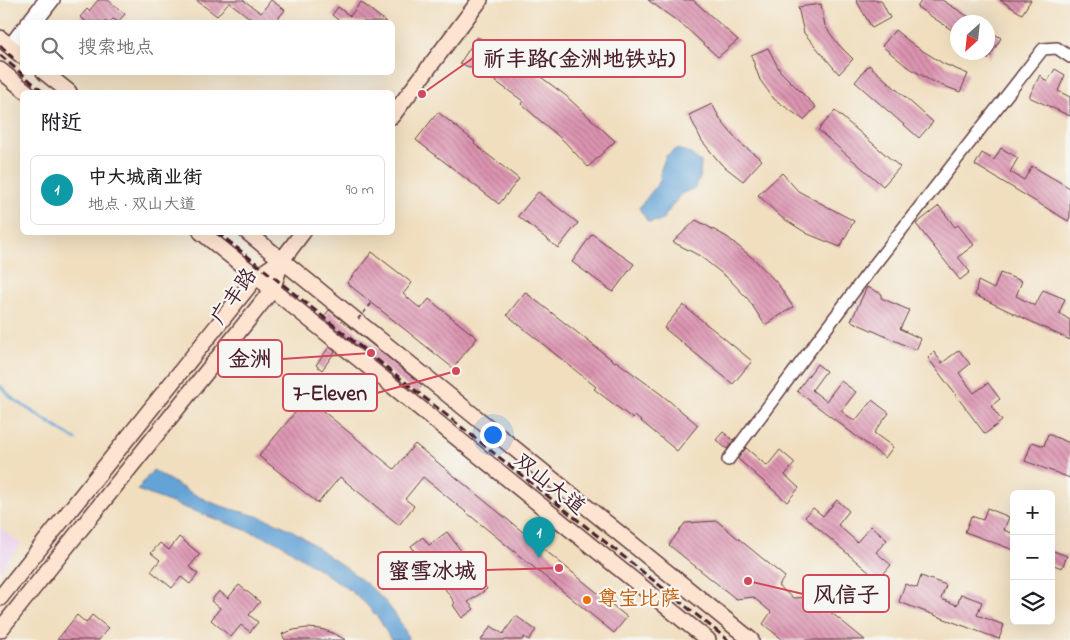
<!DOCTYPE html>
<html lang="zh">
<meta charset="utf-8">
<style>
body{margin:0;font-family:"Indie Flower","LXGW WenKai TC",sans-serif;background:#f2f2f2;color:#202124}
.controls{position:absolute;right:15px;bottom:15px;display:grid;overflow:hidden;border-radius:8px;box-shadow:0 5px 20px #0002}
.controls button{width:45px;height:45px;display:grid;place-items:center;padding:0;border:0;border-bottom:1px solid #e0e0e0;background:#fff;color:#202124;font:25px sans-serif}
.compass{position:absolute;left:950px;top:15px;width:45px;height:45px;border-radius:50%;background:#fff;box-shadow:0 5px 20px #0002;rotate:207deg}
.you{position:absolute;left:492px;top:434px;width:18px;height:18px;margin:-12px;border:4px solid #fff;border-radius:50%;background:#1a73e8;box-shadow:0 0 0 8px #1a73e833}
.badge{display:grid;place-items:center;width:32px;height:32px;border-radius:50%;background:#0b8043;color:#fff;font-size:16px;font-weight:700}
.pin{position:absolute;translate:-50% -41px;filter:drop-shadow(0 1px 2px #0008)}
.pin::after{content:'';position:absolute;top:26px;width:18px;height:15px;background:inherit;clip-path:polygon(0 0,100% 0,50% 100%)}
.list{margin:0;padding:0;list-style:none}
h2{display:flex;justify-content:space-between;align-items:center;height:65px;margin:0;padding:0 20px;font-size:21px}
h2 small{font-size:16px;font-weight:400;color:#757577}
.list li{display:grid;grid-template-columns:32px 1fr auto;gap:15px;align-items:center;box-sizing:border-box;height:70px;margin:0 10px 10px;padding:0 10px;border:1px solid #e0e0e0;border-radius:8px}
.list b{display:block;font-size:19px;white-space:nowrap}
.list p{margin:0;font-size:16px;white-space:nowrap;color:#757577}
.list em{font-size:16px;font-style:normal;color:#757577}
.icon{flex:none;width:28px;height:28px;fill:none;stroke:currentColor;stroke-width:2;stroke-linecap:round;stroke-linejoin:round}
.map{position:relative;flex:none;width:1070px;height:640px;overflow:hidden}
.search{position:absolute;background:#fff;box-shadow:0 5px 20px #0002;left:20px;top:20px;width:375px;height:55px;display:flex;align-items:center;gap:12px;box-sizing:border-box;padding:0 18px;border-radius:8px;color:#757577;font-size:19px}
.panel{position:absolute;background:#fff;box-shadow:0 5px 20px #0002;left:20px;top:90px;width:375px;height:145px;border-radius:8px}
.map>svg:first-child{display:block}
.built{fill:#ebd1ec}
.water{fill:#64a3d6;stroke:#576180}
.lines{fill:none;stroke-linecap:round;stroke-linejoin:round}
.stream{stroke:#64a3d6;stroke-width:3}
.building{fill:url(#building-back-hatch)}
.street-casing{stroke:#633c41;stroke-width:14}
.secondary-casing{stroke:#633c41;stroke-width:18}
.street{stroke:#fff;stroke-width:11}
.secondary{stroke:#fde4d0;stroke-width:15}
.rail{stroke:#4a1f2b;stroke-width:3;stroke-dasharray:8 4;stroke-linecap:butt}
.path-bridge{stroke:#633c41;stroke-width:2;stroke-dasharray:4 4;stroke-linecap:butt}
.food-dot{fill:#e8710a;stroke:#f6f6f2;stroke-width:2}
.labels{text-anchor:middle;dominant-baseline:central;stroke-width:4.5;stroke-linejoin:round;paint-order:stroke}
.street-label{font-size:21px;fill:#4a1f2b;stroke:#f6f6f2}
.food-label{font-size:21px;fill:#c56008;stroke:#f6f6f2;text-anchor:start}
.leader{fill:none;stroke:#d1495b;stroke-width:2}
.callout-dot{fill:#d1495b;stroke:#f6f6f2;stroke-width:2}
.callout{fill:#f6f6f2;stroke:#d1495b;stroke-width:2}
.callout-label{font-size:22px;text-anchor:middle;font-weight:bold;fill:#4a1f2b}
</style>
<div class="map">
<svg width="1070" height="640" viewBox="0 0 1070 640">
<defs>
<pattern id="building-back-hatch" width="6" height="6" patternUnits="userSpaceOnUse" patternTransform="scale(1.25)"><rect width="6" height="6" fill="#dc94b0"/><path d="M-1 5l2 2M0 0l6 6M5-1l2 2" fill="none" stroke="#b4788f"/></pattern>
</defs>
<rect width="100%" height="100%" fill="#f6f6f2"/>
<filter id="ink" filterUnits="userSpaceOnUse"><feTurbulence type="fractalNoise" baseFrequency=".02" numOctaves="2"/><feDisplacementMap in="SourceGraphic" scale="10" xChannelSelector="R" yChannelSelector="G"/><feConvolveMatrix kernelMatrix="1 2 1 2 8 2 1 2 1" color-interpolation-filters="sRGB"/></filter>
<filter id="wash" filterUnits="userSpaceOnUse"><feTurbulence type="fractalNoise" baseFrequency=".0096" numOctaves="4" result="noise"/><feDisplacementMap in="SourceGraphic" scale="20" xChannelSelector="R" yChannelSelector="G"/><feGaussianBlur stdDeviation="1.12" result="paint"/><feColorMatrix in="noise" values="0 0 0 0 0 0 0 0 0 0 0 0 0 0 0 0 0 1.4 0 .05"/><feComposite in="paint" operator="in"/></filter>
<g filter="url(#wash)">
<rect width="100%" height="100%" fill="#f0debe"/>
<path class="built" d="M0 527 21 544 0 571Z"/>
<path class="water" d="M676 149 688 152 701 162 700 178 695 188 681 194 661 221 648 222 639 208 660 181 661 169 666 156Z
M153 470C170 480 188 492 206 500 232 512 261 514 285 527 299 533 311 543 323 552 358 576 393 599 409 640H391L379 619 365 603 347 588 278 542 137 490Z"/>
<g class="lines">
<path class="stream" d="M0 386 13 399 76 440"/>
</g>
<g id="blocks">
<path class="building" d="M98 0H108L125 14 118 22 113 19 110 22H87L80 17 87 9 89 11Z
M196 0H243L261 13 271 0 285 10 275 22H255L229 2 217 16Z
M648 0H693L738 40 718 57 684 26Z
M856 0H881L890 18 872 28Z
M922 0H942L977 22H958V34L917 7Z
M1000 0H1031L1022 14Z
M361 2 386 22H341L332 15 338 7 350 16Z
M821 4 825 26 838 44 853 59 839 74 804 33 798 7Z
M895 30 915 46 944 64 968 74 960 92 931 81 905 65 882 46Z
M988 30 1001 38 988 60Z
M477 37 506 48 536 69 534 72 565 95 615 141 588 167 564 141 521 104 523 101 488 76 460 63Z
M768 48 780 71 816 107 804 120 774 99 760 80 751 55Z
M869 65 933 122 919 138 855 82Z
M1055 69 1065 75 1058 91 1070 97V116L1029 97 1040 75 1047 82Z
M712 104 722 122 740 143 762 160 743 181 721 164 702 141 689 115Z
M835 111 900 167 883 186 818 130Z
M438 112 475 142 474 144 519 179 499 204 416 140Z
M1001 148 1018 158 1010 172 1024 180 1032 166 1070 188V217L1068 221 975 165 982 153 994 160Z
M782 173 798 191 854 221 840 247 808 234 781 217 758 195Z
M538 192 578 223 558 248 518 216Z
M939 206 955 227 958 225 974 245 958 257 970 272 960 280 916 224Z
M696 220 727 237 755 260 778 284 793 307 765 325 748 299 729 279 700 256 673 242Z
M592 234 634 264 613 292 572 262Z
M372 252 412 283 403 294 421 309 429 299 477 338 453 368 347 283Z
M1000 273 1022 281 1016 296 1035 306 1043 290 1065 299 1059 313 1070 320V340L975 295 978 281 994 289Z
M867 287 882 294 881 298 909 310 900 329 921 339 916 350 851 321Z
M525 292 615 362 616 361 662 395 698 425 677 451 635 416 633 419 594 389 596 387 507 315Z
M683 305 752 361 733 384 664 328Z
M329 310 422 385 416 393 323 318Z
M329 347 335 352 322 370 316 365Z
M959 350 970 364 959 373 974 393 988 383 1000 399 991 406 1002 421 985 434 928 358 934 352 942 363Z
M817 364 826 371 812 390 826 401 841 381 856 392 841 411 855 421 872 400 889 413 874 433 893 447 885 458 797 391Z
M307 398 394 469 415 444 627 617 614 633 423 477 405 499 414 506 399 525 340 477 318 503 259 456Z
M723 432 733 440 736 437 727 449 716 440Z
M1048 434 1070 443V478L1025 461 1032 442 1044 446Z
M746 448 767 466 780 450 795 463 785 475 799 488 787 502 738 459Z
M837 500 849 511 838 525 857 542 871 526 887 540 876 552 891 565 878 580 805 517 813 508 823 516Z
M987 508 1009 517 1004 530 1014 534V550L965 532 971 516 983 520Z
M717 521 785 577 778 586 793 598 812 597 865 640H783L763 624 771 612 753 597 736 599 669 545 685 523Z
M447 532 462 552 443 565 448 573 454 582 473 568 487 589 468 602 474 609 462 618 453 605 455 603 439 580 422 557 420 559 411 546 423 537 429 545Z
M179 537 200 554 189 567 198 574 190 584 181 577 172 588 151 571 160 560 151 553 160 543 169 550Z
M1051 550 1067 556 1062 568 1051 564Z
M921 576 946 585 941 599 957 605 961 594 982 602 977 615 1004 625 999 639 899 602 905 584 917 588Z
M239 585 260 602 249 615 258 622 250 632 241 625 231 637 211 620 220 608 211 601 219 591 228 598Z
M77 615 86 623 92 615 108 628 99 640H57Z
M516 616 536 630 529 640 524 637 522 640H481L491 626 503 634Z
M307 628 321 629 333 633 346 640H285L282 634 294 630Z"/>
</g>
</g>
<g filter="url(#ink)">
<use href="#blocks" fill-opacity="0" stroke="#633c41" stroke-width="1"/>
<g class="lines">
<g class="street-casing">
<path id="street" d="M27 22 44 0
M37 22 54 0
M9 45 22 28
M16 50 22 41
M728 460 864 278 1043 49 1057 48 1070 57"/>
</g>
<g class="secondary-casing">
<path id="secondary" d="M0 38 22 56
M0 70 27 92
M44 72 69 92
M392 116 480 0
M201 232 708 640
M247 232 751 640
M0 598 256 277 282 260
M0 630 272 290 282 260 303 232"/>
</g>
<use href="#street" class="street"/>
<use href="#secondary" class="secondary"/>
<path class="rail" d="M0 45 13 58
M0 55 43 92
M217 232 728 640"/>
<path class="path-bridge" d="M358 319 372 303"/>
</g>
</g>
<circle class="food-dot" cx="587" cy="600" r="5"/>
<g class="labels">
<g class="street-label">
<text transform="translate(235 297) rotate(-55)">广丰路</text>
<text transform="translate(549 485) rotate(39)">双山大道</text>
</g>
<g class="food-label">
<text x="597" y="600">尊宝比萨</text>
</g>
</g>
<path class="leader" d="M422 94L473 58M371 353L282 359M456 371L377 393M559 568L486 570M748 581L803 594"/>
<g class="callout-dot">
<circle cx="422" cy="94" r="5"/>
<circle cx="371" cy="353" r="5"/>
<circle cx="456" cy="371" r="5"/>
<circle cx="559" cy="568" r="5"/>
<circle cx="748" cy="581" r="5"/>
</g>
<g class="callout">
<rect x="473" y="40" width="212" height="37" rx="5"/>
<rect x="218" y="340" width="64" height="37" rx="5"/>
<rect x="283" y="374" width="94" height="37" rx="5"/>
<rect x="378" y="552" width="108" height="37" rx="5"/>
<rect x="803" y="575" width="86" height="37" rx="5"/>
</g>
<g class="callout-label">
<text x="579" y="66">祈丰路(金洲地铁站)</text>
<text x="250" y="366">金洲</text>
<text x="330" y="400">7-Eleven</text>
<text x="432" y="578">蜜雪冰城</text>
<text x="846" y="602">风信子</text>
</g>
</svg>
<div class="controls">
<button>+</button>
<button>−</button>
<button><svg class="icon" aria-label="layers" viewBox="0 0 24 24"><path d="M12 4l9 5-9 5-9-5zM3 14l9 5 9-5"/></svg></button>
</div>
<svg class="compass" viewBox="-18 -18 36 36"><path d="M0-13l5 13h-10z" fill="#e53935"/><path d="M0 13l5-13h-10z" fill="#757577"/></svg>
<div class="you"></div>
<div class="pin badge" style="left:539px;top:558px;background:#0f9aa8">1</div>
<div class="search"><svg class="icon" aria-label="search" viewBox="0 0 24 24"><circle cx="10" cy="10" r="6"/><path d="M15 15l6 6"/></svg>搜索地点</div>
<section class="panel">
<h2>附近<small></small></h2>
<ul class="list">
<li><span class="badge" style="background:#0f9aa8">1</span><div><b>中大城商业街</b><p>地点 · 双山大道</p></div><em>90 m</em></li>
</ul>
</section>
</div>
